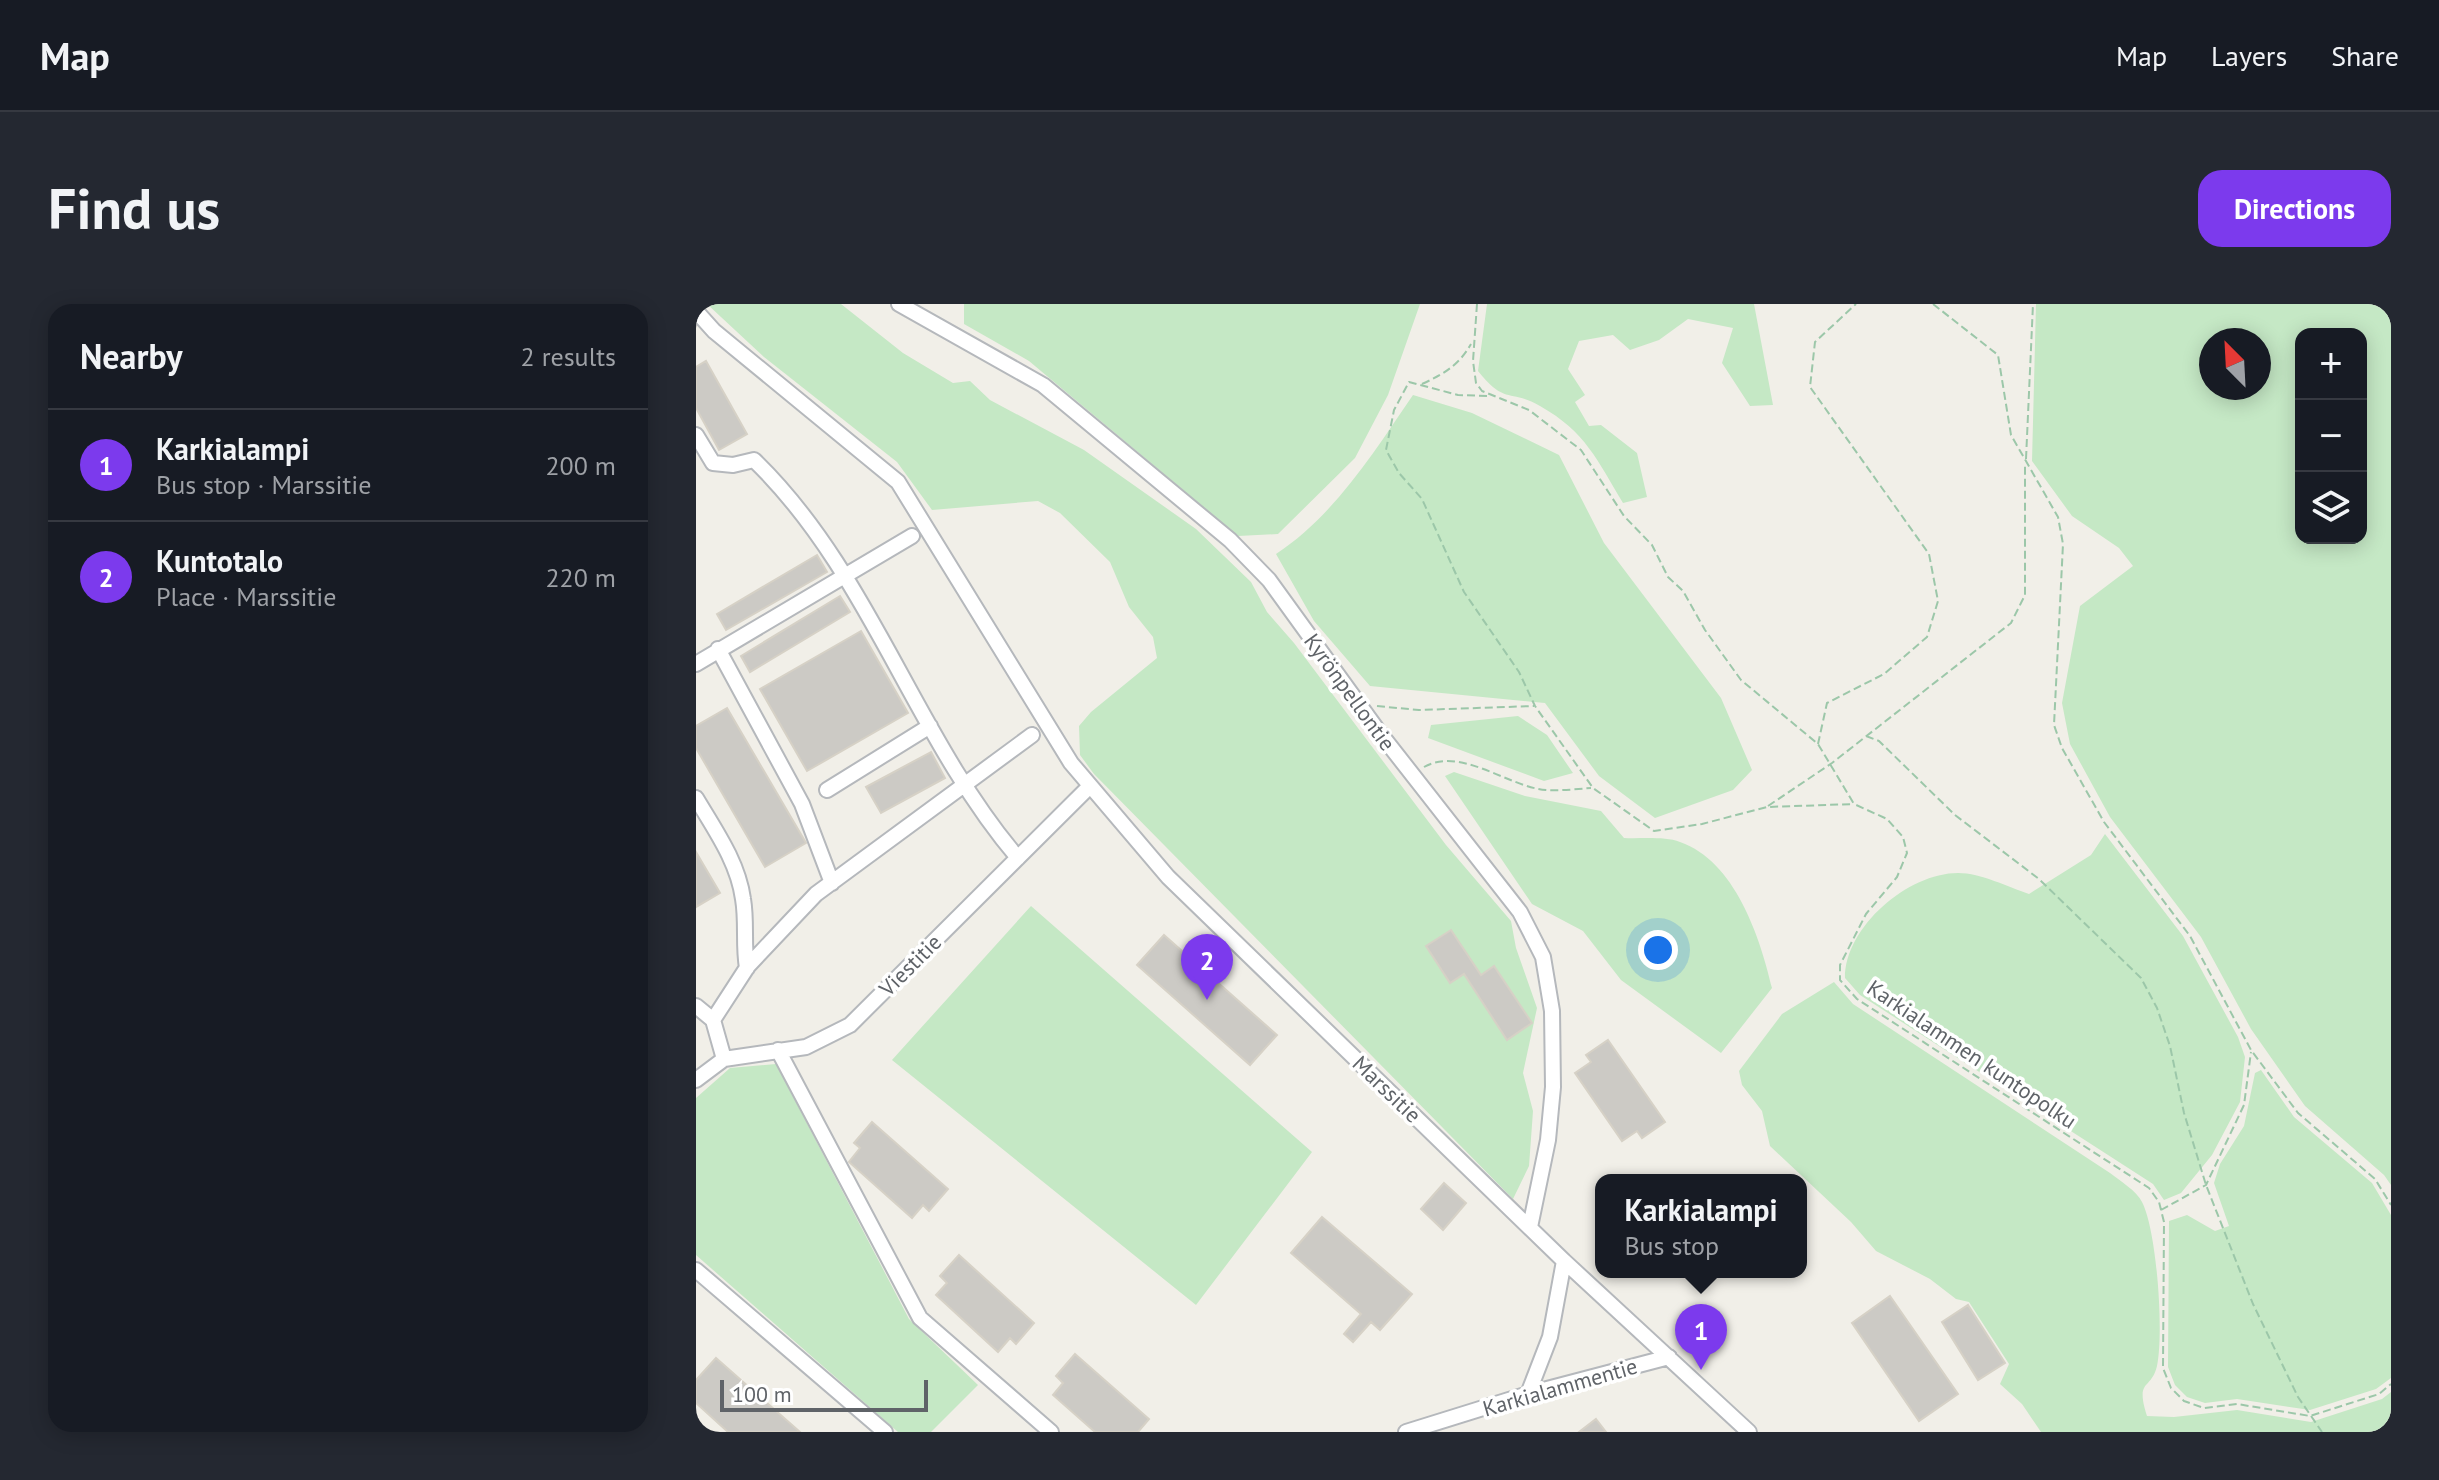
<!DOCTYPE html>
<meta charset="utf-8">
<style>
body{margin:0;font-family:"PT Sans",sans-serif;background:#242831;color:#f1f3f6}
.controls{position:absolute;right:24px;top:24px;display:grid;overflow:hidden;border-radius:16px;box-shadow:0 4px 20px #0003}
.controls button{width:72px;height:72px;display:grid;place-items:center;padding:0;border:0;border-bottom:2px solid #363941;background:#171b24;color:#f1f3f6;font:40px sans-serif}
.compass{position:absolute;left:1503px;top:24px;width:72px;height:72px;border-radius:50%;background:#171b24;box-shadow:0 4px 20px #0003;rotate:336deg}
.scale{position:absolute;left:24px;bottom:20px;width:208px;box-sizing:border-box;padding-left:8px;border:4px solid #5f6368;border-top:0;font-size:22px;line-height:28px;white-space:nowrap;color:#5f6368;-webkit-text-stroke:6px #fff;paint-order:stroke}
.you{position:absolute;left:962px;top:646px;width:28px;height:28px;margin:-20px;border:6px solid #fff;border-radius:50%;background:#1a73e8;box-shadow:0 0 0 12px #1a73e833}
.badge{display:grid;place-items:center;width:52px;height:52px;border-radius:50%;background:#7c3aed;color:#fff;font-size:26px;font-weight:700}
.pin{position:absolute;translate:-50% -66px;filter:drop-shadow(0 2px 4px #0008)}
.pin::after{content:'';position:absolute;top:42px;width:28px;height:24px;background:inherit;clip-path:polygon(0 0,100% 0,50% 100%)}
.popup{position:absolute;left:899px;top:870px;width:212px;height:104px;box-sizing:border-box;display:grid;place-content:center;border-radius:16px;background:#171b24;filter:drop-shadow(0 2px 6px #0005);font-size:26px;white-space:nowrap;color:#9ea1a6}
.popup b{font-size:30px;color:#f1f3f6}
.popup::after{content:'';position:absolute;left:50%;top:100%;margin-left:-16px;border:16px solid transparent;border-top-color:#171b24}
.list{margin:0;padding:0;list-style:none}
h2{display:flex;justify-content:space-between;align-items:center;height:104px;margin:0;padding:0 32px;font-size:34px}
h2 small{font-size:26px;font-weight:400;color:#9ea1a6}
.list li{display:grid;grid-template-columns:52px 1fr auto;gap:24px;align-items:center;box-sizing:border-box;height:112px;padding:0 32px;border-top:2px solid #363941}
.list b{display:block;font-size:30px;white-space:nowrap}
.list p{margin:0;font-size:26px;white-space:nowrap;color:#9ea1a6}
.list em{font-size:26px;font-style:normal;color:#9ea1a6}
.icon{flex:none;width:44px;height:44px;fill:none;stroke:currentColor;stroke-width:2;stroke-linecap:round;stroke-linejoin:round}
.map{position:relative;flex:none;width:1695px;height:1128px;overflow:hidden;border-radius:24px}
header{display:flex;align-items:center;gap:48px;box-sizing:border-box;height:112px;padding:0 40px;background:#171b24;border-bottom:2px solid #363941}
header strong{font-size:38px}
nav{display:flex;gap:44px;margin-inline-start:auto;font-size:28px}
.intro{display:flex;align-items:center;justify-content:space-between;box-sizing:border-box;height:192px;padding:0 48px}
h1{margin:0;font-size:56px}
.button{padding:20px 36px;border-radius:24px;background:#7c3aed;color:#fff;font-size:28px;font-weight:700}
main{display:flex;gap:48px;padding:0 48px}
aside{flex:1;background:#171b24;border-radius:24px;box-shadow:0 4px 20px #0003}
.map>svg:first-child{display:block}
.green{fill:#c5e8c5;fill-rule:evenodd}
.building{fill:#cccac5;stroke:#d6d1c6;stroke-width:2}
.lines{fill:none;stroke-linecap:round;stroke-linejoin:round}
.minor-casing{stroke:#b5b8bc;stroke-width:18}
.path{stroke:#9cc7a9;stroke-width:2;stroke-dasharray:8 4;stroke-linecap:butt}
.minor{stroke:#fff;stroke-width:14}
.labels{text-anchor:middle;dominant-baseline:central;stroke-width:7;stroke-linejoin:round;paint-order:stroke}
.street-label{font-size:22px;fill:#5f6368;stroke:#fff}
</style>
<header>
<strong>Map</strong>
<nav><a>Map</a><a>Layers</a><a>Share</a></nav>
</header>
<div class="intro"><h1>Find us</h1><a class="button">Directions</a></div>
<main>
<aside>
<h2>Nearby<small>2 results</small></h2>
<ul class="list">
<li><span class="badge">1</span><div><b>Karkialampi</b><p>Bus stop · Marssitie</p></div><em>200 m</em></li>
<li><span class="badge">2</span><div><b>Kuntotalo</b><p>Place · Marssitie</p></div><em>220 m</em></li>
</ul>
</aside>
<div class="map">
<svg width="1695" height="1128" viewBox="0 0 1695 1128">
<rect width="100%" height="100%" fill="#f1efe8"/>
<path class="green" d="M11 0H145L207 49 257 79 274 77 294 96 388 146 500 225 555 278 571 308 598 339 750 541 815 617 820 644 841 704 827 769 837 807 833 862 817 895 398 470 384 451 383 422 395 408 461 354 457 333 433 303 414 258 364 209 342 197 236 206 201 158 68 53Z
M268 0H724L692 91 659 154 582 230 542 232 333 57 268 20Z
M791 0H1058L1077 101 1054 102 1026 59 1037 24 992 15 963 36 934 46 917 31 883 37 872 65 889 91 879 98 893 122 905 121 941 149 951 193 927 199C901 156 890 128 844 102 813 84 810 102 782 67Z
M1340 0H1695V881L1688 871 1609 802 1555 725 1505 633 1414 513 1374 440 1366 399 1384 302 1437 262 1423 244 1376 212 1336 157ZM1605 30H1665V234H1605ZM1515 36H1563V84H1515Z
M717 91 776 109 863 151 908 239 1025 394 1056 466 1037 486 959 514 903 472 849 399 674 382 618 317 580 250C638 212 678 148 717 91Z
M822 412 851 431 877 469 848 477 732 434 735 421Z
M758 468 829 492 905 507 928 534C944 535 968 532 984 538 1039 557 1064 633 1076 684L1025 749 925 676 887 627 836 600 749 472Z
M1409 530 1487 632 1542 733 1549 753 1544 798 1516 851 1485 889 1468 896 1457 880 1164 691 1149 674C1149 623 1212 569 1262 569 1285 569 1312 583 1333 590L1395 551Z
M335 602 616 848 500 1001 196 756Z
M1138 678 1157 700 1414 869C1424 877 1441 887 1446 898 1461 927 1468 1029 1461 1062 1455 1087 1439 1074 1451 1112L1478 1113 1541 1106 1615 1118 1686 1095 1695 1088V1128H1345L1326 1100 1304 1080 1313 1060 1273 998 1260 995 1234 975 1180 947 1155 918 1074 842 1066 807 1046 781 1043 767 1086 710Z
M80 760 213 1015 282 1081 235 1128H202L0 951V794L34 764Z
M1565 766 1598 813 1676 879 1695 911V1074L1680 1085 1614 1106 1541 1095 1509 1099 1491 1093 1479 1081 1472 1063 1473 917 1491 911 1519 927 1533 922 1518 879 1524 860 1548 822 1559 769Z"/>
<path class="building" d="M10 57 51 130 23 146 0 104V63Z
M121 251 131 268 30 326 21 310Z
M144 292 154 308 54 368 45 352Z
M165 327 212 409 111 467 64 385Z
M31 404 110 539 69 563 0 444V422Z
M235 448 249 474 185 509 170 483Z
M0 548 24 589 0 603Z
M755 626 785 671 798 662 836 719 811 736 768 670 754 679 730 642Z
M468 631 581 731 554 761 441 661Z
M912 736 969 818 946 834 941 827 926 837 879 769 895 758 890 751Z
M176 818 252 885 233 907 227 901 216 914 153 858 164 844 158 839Z
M748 879 770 899 747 926 725 905Z
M626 913 716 990 684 1026 675 1018 657 1038 648 1030 665 1010 595 949Z
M263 951 338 1019 320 1040 314 1034 302 1048 240 991 251 979 244 972Z
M1194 992 1262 1090 1223 1117 1156 1019Z
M1272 1001 1309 1059 1282 1076 1246 1018Z
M379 1050 453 1115 442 1128H399L357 1091 367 1079 360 1072Z
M20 1054 104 1128H32L0 1099V1076Z
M900 1115 910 1128H883Z"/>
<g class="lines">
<g class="minor-casing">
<path id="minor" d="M203 0 347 81 534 236 573 276 683 428 824 608 847 653 856 707 857 783 852 836 834 923
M0 7 18 27 202 178 375 459 472 573 868 957 1053 1128
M0 131 17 159 37 161 58 156C174 268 218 432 322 554
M22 345 106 500 136 579
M0 360 216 232
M131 486 234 422
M0 494C19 526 42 558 47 595 51 618 47 641 51 664
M0 702 17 716
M82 746 224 1014 355 1128
M28 755 17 716 52 662 120 590 336 431
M0 776 28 755 110 743 154 721 393 483
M0 966 189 1128
M832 1090 854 1033 868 957
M710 1128 832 1090 973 1053"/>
</g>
<path class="path" d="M781 0 777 57 780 79 786 87 833 106 885 146 928 212 956 241 972 273 987 287 1009 326 1045 376 1122 440 1158 500 1191 515 1207 533 1211 549 1201 573 1170 610 1144 661V676L1161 695 1453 884 1463 898 1468 918 1467 1064 1475 1084 1488 1097 1508 1104 1541 1100 1614 1112 1683 1090 1695 1080
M1237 0 1302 51 1315 131 1362 213 1367 240 1358 421 1366 444 1408 518 1494 632 1555 746 1602 809 1679 875 1695 901
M726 80C748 70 763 61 775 40
M791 92 762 91 713 78 698 106 690 146 703 169 726 195 768 288 823 368 839 402 897 484 958 527 1006 520 1071 503 1158 500
M1330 155 1337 0
M681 402 723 406 838 402
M1170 432 1183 437 1259 511 1343 575 1445 674 1461 704 1474 742 1488 809 1510 881 1557 1000 1602 1093 1626 1128
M1122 440 1131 399 1188 370 1231 333 1242 297 1233 250 1114 83 1119 38 1160 0
M728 463C765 442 812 483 850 486 865 487 881 485 895 484
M1072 502 1136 459 1315 319 1329 291V161
M1465 906 1510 881 1548 801 1555 748"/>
<use href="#minor" class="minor"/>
</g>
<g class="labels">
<g class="street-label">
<text transform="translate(654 388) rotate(54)">Kyrönpellontie</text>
<text transform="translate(214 661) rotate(-45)">Viestitie</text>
<text transform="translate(1276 750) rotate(34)">Karkialammen kuntopolku</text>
<text transform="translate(691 785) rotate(44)">Marssitie</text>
<text transform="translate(864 1083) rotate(-16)">Karkialammentie</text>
</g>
</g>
</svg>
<div class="controls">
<button>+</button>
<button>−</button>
<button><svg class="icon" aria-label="layers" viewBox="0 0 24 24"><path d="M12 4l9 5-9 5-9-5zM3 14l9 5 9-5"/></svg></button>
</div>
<svg class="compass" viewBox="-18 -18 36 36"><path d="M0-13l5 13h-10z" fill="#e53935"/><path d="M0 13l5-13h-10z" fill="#9ea1a6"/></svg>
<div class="scale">100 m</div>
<div class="you"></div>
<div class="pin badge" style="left:1005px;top:1066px">1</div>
<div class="popup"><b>Karkialampi</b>Bus stop</div>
<div class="pin badge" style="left:511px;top:696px">2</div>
</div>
</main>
